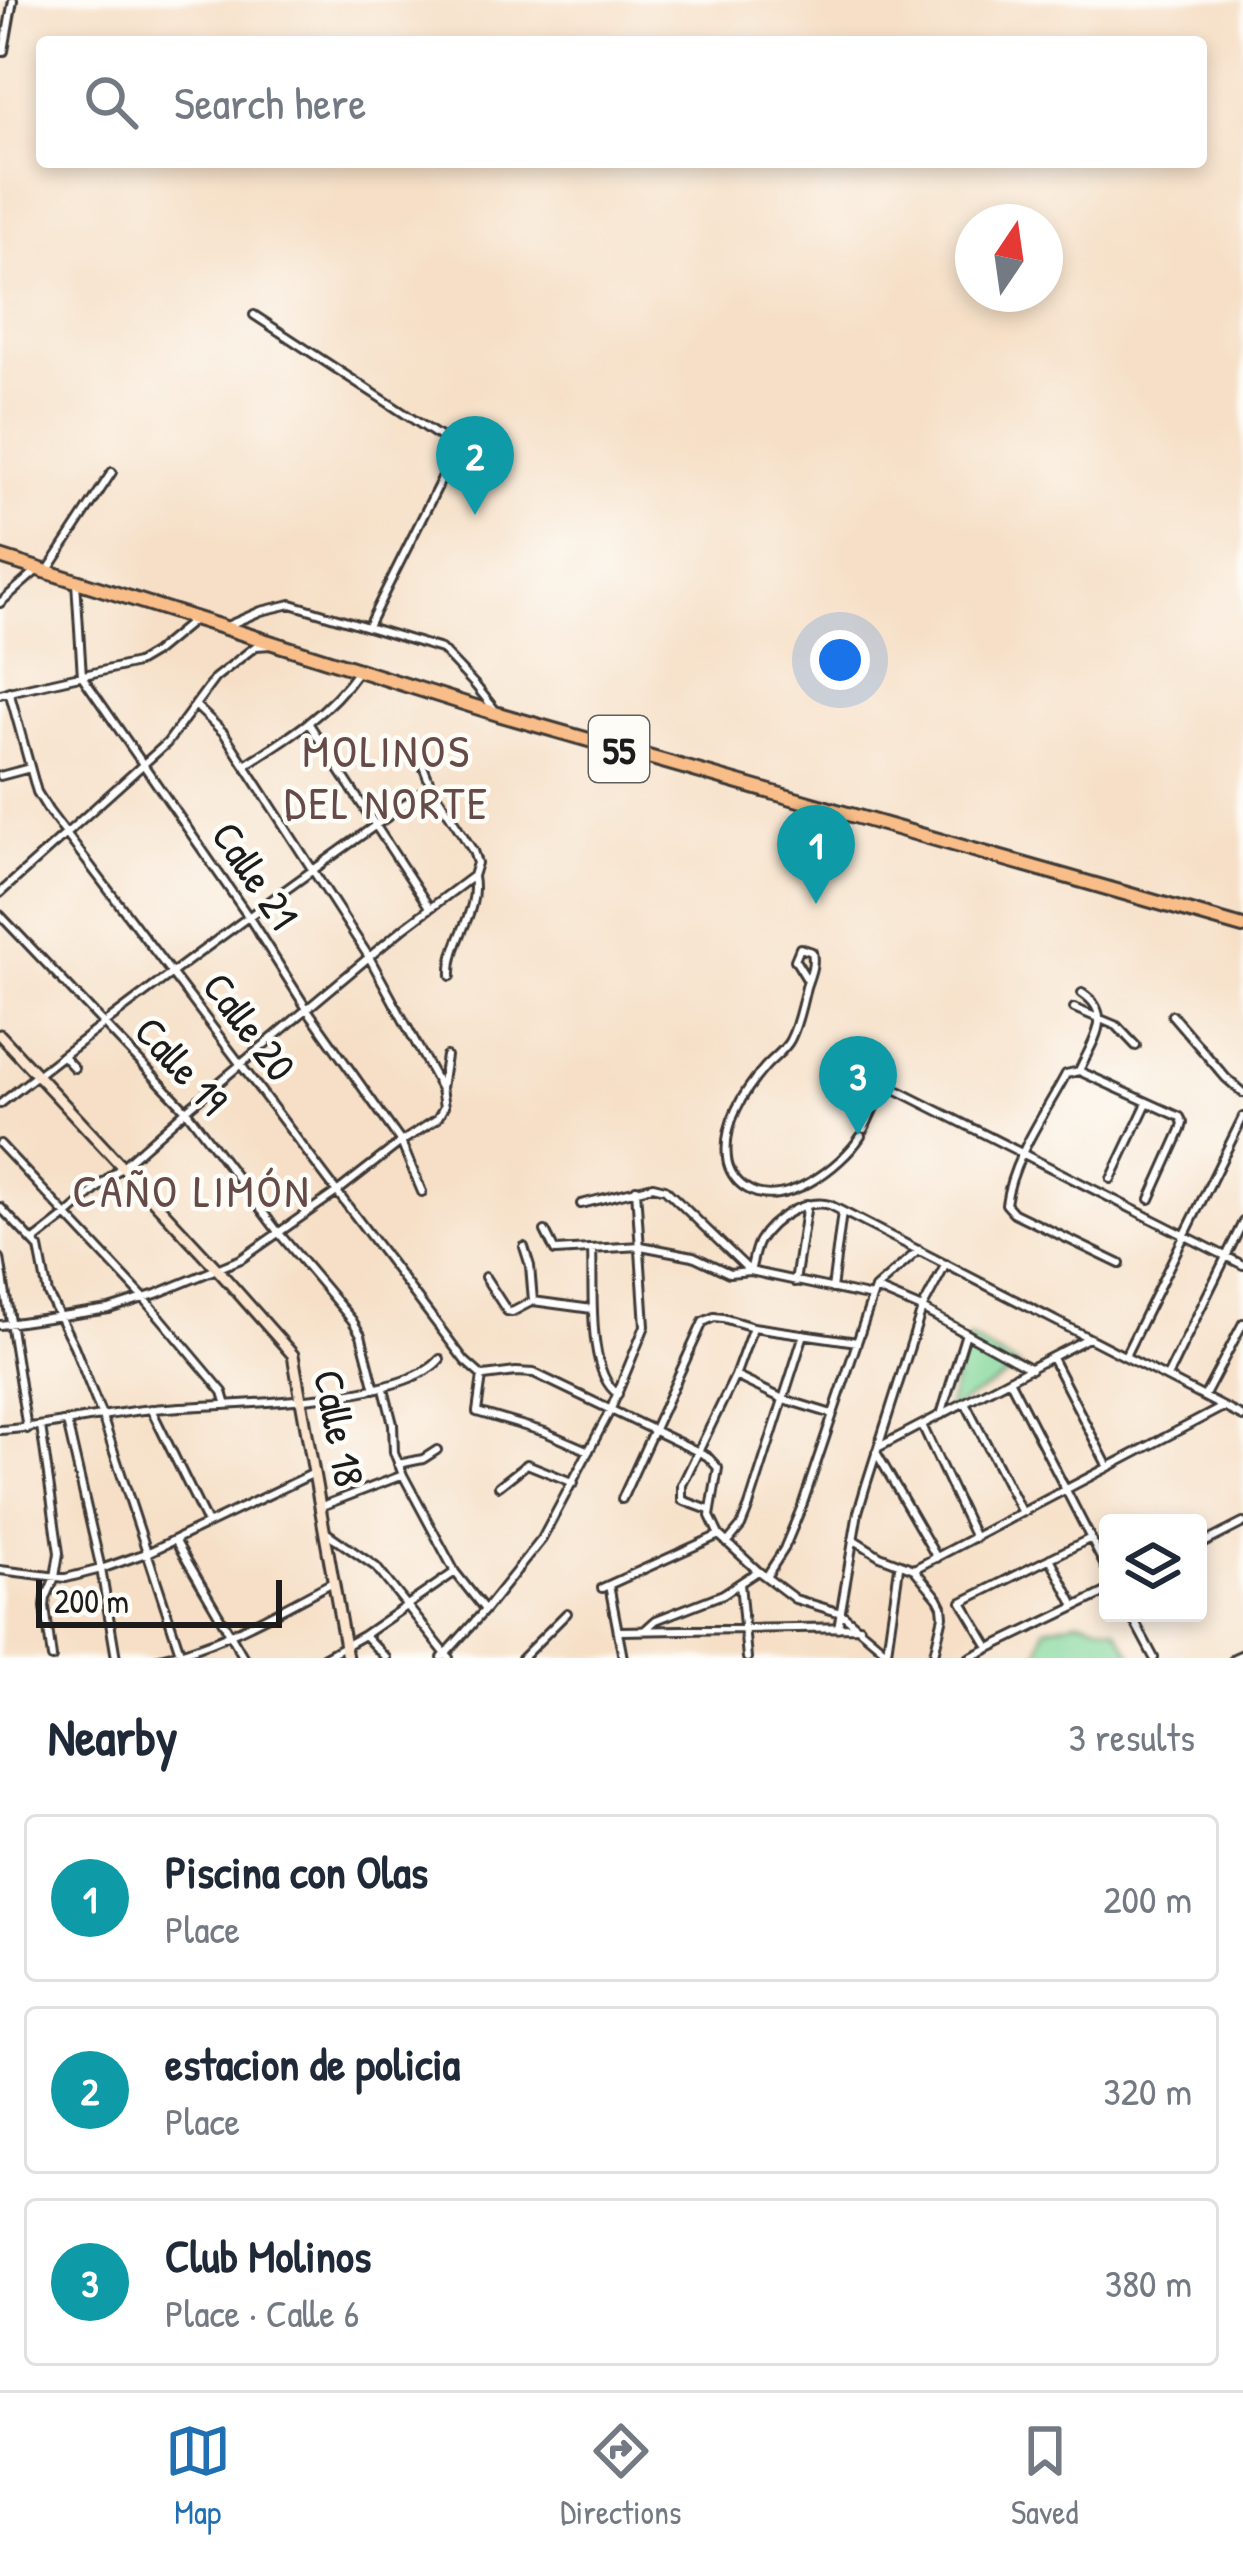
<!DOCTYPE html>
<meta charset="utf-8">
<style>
body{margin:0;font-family:"Patrick Hand",sans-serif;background:#f2f2f3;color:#1f2937}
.controls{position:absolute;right:36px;bottom:36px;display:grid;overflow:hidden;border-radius:12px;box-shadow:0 6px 18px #0003}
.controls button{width:108px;height:108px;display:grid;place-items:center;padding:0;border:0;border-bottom:3px solid #e0e1e3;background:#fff;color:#1f2937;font:60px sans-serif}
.compass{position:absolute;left:955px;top:204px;width:108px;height:108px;border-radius:50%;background:#fff;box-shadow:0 6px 18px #0003;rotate:13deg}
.scale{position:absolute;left:36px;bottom:30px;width:246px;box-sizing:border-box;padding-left:12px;border:6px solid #1c1c1c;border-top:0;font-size:33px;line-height:42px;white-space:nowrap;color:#1c1c1c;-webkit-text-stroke:9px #fdfcf7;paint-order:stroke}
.you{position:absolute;left:840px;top:660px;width:42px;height:42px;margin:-30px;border:9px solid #fff;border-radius:50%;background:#1a73e8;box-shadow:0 0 0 18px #1a73e833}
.badge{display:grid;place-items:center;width:78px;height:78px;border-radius:50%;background:#1f6fb2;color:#fff;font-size:39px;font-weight:700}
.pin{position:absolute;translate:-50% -99px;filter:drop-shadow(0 3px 6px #0008)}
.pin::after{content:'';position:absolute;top:63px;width:42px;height:36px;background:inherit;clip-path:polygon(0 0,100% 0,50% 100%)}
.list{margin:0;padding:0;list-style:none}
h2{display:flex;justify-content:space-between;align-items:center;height:156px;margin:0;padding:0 48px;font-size:51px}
h2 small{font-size:39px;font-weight:400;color:#747a83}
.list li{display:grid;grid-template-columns:78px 1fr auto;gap:36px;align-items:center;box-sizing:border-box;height:168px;margin:0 24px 24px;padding:0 24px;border:3px solid #e0e1e3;border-radius:12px}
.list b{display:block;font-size:45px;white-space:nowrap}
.list p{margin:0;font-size:39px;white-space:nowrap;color:#747a83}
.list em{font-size:39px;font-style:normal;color:#747a83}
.icon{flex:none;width:66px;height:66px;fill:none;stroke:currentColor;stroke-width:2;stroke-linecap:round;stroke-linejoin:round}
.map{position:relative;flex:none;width:1243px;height:1658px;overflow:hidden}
.search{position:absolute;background:#fff;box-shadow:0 6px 18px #0003;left:36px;right:36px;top:36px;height:132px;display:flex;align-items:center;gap:30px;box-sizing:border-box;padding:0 42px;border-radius:12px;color:#747a83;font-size:45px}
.sheet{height:732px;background:#fff}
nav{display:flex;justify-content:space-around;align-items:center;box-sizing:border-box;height:168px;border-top:3px solid #e0e1e3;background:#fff;font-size:33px;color:#747a83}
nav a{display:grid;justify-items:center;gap:6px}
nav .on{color:#1f6fb2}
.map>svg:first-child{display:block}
.green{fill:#82d79a;stroke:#4f7a5b;stroke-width:3}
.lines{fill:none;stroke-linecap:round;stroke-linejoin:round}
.street-casing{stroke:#3d3936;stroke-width:12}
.secondary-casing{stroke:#3d3936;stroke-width:15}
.highway-casing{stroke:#3d3936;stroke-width:18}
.street{stroke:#fff;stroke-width:6}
.secondary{stroke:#fce5cf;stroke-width:9}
.highway{stroke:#f8bd88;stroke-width:12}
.labels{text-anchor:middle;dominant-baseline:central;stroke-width:9;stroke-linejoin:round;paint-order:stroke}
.shield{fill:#fdfcf7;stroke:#605f5e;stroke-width:3}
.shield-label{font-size:39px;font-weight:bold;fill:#1c1c1c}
.street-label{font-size:42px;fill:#1c1c1c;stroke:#fdfcf7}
.neighbourhood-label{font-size:45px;letter-spacing:3px;fill:#664a48;stroke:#fdfcf7}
</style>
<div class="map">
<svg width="1243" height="1658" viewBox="0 0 1243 1658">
<rect width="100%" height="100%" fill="#fdfcf7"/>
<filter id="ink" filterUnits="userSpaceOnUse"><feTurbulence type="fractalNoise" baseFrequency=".00833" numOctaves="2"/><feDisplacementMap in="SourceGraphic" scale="24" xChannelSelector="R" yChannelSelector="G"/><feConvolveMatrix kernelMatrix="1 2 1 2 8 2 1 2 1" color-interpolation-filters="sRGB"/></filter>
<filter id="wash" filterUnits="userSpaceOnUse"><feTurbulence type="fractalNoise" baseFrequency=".004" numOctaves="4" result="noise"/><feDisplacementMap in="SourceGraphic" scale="48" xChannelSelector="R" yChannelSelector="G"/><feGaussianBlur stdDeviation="2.7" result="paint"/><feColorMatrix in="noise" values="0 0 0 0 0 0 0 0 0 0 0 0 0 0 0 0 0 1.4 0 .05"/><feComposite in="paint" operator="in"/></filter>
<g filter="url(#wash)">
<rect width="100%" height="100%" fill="#f6dfc6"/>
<path class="green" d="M969 1338 1021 1368 946 1411Z
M1080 1620 1116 1629 1134 1658H1037L1045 1628Z"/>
</g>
<g filter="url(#ink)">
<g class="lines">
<g class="street-casing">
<path id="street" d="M0 51H4L13 0
M254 315 457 448 368 626
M48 570 112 472
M76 582 82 676 248 916 307 1009 401 1142 422 1192
M0 603 35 572
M229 625 261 611 291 604 441 649 476 686 496 711
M9 691 37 792 48 810 465 1361 482 1376
M0 694 137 663 154 653 194 620
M309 724 429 907
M245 765C288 738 329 713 358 671
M0 776 30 768
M0 893 167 743 215 678 256 646 271 645
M0 915 186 1110 278 1232 352 1320 361 1335 375 1389
M451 976C449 940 480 914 473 877
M808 981 795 960 800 948 812 952C815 964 810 975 806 987 802 1004 798 1025 790 1040 785 1050 773 1058 765 1067 744 1091 723 1124 727 1158 728 1170 736 1182 746 1188 782 1212 842 1166 861 1136
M1074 1008 1117 1026 1136 1046
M1172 1015 1226 1078 1243 1093
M63 1056 74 1068
M1079 1071C1091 1043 1116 1015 1082 993
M441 1088 446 1056
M0 1104C140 994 285 889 431 786
M864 1129 885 1084 1243 1265
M0 1144 144 1298 223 1392 226 1402
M1111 1179 1147 1103
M581 1204 653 1186 665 1189 750 1271
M0 1207 39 1248 48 1294 74 1346 102 1416 182 1658
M545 1231 555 1251 641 1246 693 1256 729 1273 750 1271 872 1297
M34 1241 66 1216 186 1110 405 927 473 876 477 863 473 851 431 786 415 746
M524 1247 530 1266 533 1301
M592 1249C594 1285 586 1373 618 1394
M0 1258 27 1429
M1120 1264 1014 1213 1006 1204C1012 1159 1045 1114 1066 1074L1079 1071 1180 1117 1183 1123 1181 1130 1150 1199
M750 1271C753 1262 754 1250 759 1241 772 1219 805 1198 830 1205L1243 1417
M485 1277 507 1311 512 1312 533 1301 592 1309
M795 1282 807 1204
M832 1289 842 1212
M875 1289 922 1309 1031 1369
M0 1325 109 1309 156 1294 241 1259 338 1191 401 1142 437 1119 444 1107 441 1089 369 957 224 733 195 705
M1125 1356 1243 1117
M1052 1358 1108 1467
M482 1376 477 1412 545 1432 589 1451
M484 1376 516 1372 534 1373 707 1456 718 1468 710 1516 719 1535 758 1571 795 1599 841 1613 886 1651
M735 1376 783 1399 832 1414
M1167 1377 1243 1222
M1009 1379 1108 1572
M384 1389 393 1424 394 1452 403 1475 455 1572 485 1610
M1204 1397 1243 1323
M966 1404 1022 1513
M151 1409 207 1523
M941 1415 966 1333
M67 1422 101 1569 116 1658
M41 1426 59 1553 55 1577 46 1598 45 1607 52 1658
M923 1427 975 1538
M0 1430C52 1427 103 1413 155 1409 216 1403 402 1405 440 1359
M879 1447 1088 1338
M876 1452 937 1558
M398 1464 423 1459 437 1450
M499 1486 527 1464 574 1483
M622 1499 703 1322 714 1317 723 1318 753 1327 857 1342
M322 1506 403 1475
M709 1510 682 1500V1485L735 1376 753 1327
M327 1533 376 1567 449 1658
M853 1539 880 1556 914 1569 938 1598 942 1606 943 1616 933 1658
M175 1540 244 1658
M727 1543 741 1526 749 1506 804 1334
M1198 1546 1243 1523
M1050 1558 1075 1606
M914 1569 1223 1407
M0 1570 66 1578 101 1569 149 1552 312 1474
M766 1577 784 1549 802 1506 875 1289 919 1250
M740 1583 747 1658
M609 1585 623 1658
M602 1588 719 1535
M1130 1613 1154 1658
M838 1628 858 1512 866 1485 922 1309 946 1264
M645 1630 656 1620 723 1594 758 1571
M620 1631 860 1627
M364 1635 386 1658
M989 1647 962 1602 1091 1538
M159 1658C221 1645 277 1611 333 1582
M323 1658 364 1635 455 1572
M442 1658 485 1610 542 1539 611 1409 645 1326 636 1189
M522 1658 567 1613
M886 1658 899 1567
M969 1658 1108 1591
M1234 1658 1243 1654"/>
</g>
<g class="secondary-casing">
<path id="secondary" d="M0 1035 218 1270 293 1355 347 1658"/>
</g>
<g class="highway-casing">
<path id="highway" d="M0 557 498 714 1243 927"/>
</g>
<use href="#street" class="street"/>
<use href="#secondary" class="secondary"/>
<use href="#highway" class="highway"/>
</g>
</g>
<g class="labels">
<rect class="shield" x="589" y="716" width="60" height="66" rx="9"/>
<g class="shield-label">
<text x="619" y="749">55</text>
</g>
<g class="street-label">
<text transform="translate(256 875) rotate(56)">Calle 21</text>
<text transform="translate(250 1026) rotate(53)">Calle 20</text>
<text transform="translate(182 1065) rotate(48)">Calle 19</text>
<text transform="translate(340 1428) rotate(79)">Calle 18</text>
</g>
<g class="neighbourhood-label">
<text x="387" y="750">MOLINOS<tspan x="387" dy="52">DEL NORTE</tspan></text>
<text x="192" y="1190">CAÑO LIMÓN</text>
</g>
</g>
</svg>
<div class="controls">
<button><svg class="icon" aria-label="layers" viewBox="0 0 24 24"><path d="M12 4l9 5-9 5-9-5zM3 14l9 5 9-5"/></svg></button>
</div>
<svg class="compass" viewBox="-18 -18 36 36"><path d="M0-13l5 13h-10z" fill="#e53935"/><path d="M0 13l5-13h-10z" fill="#747a83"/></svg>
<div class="scale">200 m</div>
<div class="you"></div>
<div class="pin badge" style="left:816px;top:904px;background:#0f9aa8">1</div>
<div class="pin badge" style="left:475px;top:515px;background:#0f9aa8">2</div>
<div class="pin badge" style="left:858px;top:1135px;background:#0f9aa8">3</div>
<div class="search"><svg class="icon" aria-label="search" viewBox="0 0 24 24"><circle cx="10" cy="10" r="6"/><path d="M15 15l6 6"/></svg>Search here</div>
</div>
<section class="sheet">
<h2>Nearby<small>3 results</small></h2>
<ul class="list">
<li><span class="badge" style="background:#0f9aa8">1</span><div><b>Piscina con Olas</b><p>Place</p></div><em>200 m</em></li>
<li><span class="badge" style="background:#0f9aa8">2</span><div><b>estacion de policia</b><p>Place</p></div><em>320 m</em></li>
<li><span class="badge" style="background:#0f9aa8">3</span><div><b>Club Molinos</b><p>Place · Calle 6</p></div><em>380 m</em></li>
</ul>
</section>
<nav>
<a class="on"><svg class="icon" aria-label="map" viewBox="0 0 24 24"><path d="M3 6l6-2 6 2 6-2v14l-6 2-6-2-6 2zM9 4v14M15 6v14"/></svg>Map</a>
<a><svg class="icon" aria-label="directions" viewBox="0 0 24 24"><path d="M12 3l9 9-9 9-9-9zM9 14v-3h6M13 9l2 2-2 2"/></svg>Directions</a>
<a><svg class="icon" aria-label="saved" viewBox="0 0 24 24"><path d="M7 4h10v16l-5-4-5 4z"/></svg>Saved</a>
</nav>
